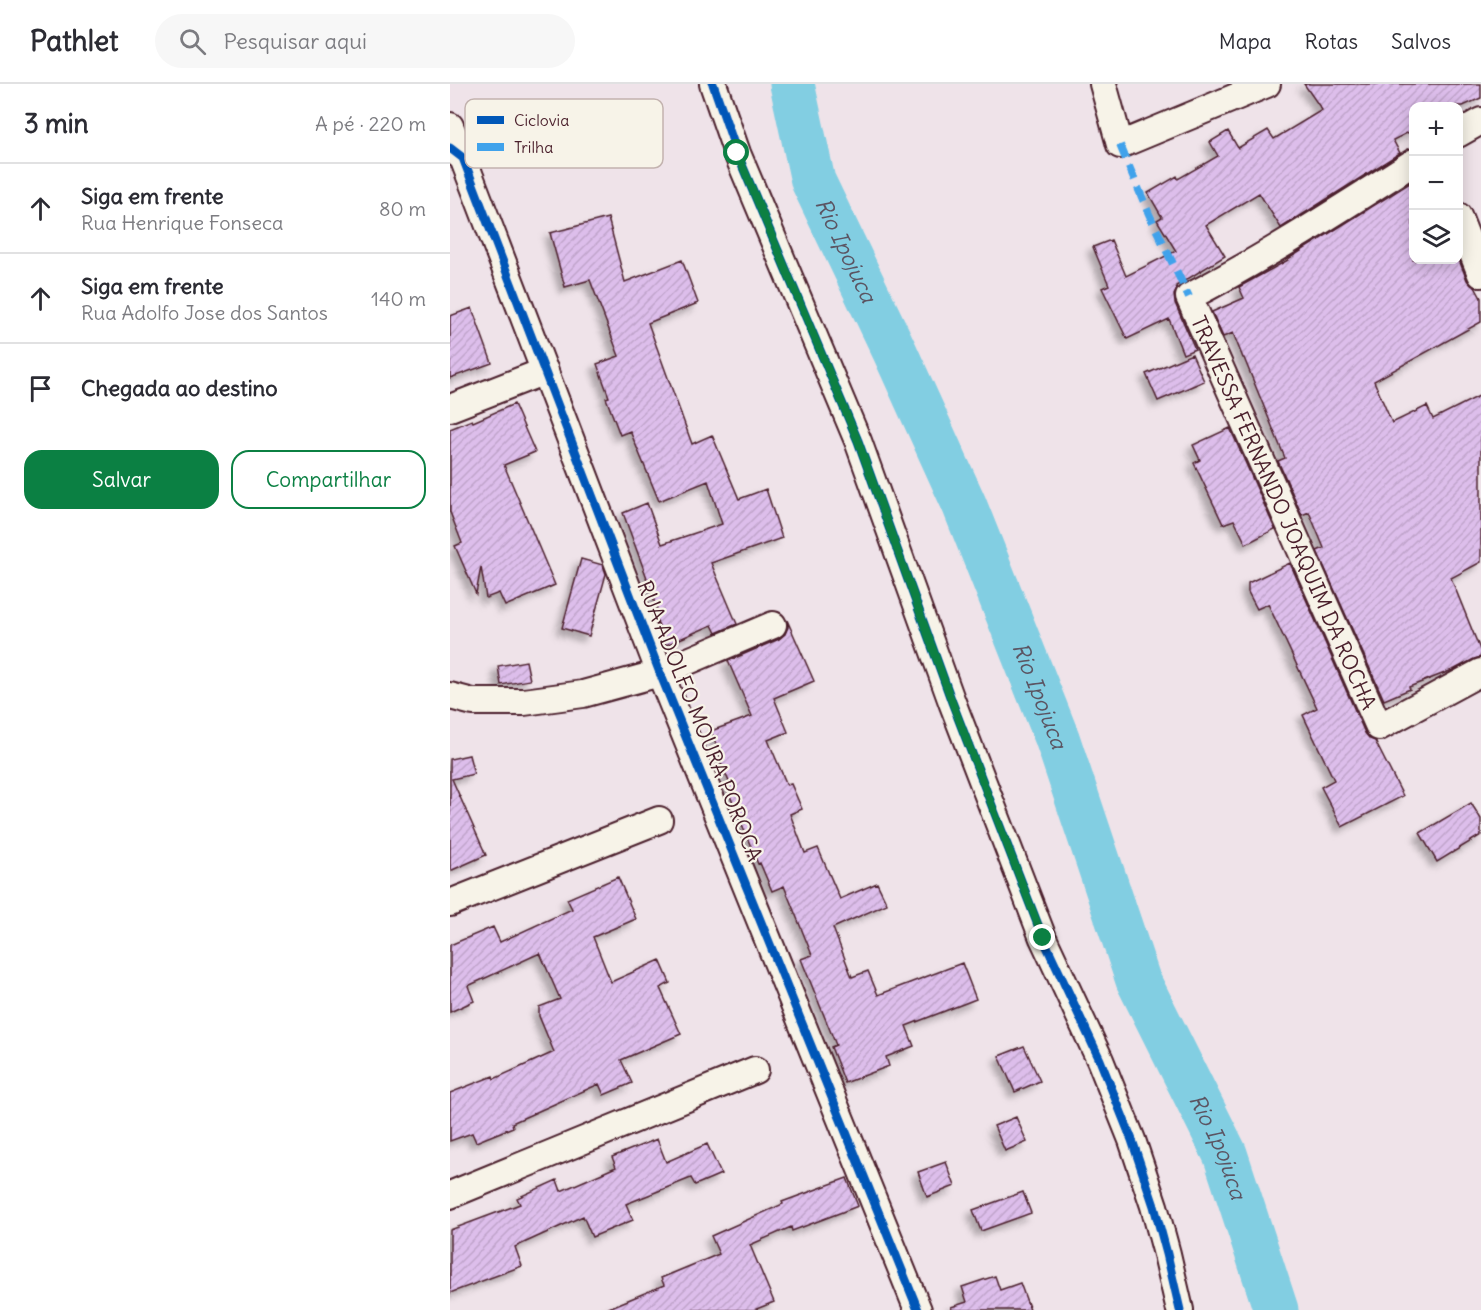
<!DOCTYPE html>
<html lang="pt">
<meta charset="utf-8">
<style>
body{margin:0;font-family:Delius,sans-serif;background:#f7f7f7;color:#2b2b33}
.controls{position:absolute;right:18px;top:18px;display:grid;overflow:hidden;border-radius:12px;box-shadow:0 3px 15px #0003}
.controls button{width:54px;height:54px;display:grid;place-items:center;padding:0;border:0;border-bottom:2px solid #e1e1e2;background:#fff;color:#2b2b33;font:30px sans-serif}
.stop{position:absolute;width:18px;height:18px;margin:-14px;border:4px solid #0b8043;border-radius:50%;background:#fff}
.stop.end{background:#0b8043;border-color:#fff;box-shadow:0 2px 6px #0008}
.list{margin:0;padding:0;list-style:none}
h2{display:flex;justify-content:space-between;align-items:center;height:78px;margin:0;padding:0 24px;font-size:26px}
h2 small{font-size:20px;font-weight:400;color:#7c7c81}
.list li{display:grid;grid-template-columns:39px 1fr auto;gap:18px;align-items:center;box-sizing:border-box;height:90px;padding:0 24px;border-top:2px solid #e1e1e2}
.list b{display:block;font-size:22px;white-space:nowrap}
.list p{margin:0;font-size:20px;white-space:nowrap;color:#7c7c81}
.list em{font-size:20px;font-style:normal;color:#7c7c81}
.actions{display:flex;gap:12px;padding:18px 24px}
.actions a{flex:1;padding:14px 0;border:2px solid #0b8043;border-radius:18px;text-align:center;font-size:21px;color:#0b8043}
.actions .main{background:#0b8043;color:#fff}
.icon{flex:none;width:33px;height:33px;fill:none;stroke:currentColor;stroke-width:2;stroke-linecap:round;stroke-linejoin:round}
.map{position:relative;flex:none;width:1031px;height:1226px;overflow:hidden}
header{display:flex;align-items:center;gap:36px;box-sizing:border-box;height:84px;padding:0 30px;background:#fff;border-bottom:2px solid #e1e1e2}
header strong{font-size:28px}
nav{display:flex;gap:33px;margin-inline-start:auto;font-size:21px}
.search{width:420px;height:54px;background:#f7f7f7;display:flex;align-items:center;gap:15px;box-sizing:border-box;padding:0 21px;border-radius:33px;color:#7c7c81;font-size:22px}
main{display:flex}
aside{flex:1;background:#fff}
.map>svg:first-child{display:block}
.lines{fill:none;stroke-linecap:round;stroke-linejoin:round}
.river{stroke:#82cee2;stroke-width:45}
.building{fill:url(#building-hatch);stroke:#4a1f2b;stroke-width:1.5;filter:url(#shadow)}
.minor-casing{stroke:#4a1f2b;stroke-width:30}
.minor{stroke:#f7f3e8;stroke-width:26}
.quiet{stroke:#40a2eb;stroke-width:8;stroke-dasharray:15 8;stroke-linecap:butt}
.cycleway-casing{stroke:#f7f3e8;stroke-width:13}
.cycleway{stroke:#0057b8;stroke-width:9}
.route{stroke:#0b8043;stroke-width:8}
.labels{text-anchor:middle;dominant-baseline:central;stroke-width:4.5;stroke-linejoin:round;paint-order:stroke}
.street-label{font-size:21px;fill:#4a1f2b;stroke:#f7f3e8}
.water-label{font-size:22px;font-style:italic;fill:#5b5462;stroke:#f7f3e8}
.key{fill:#f7f3e8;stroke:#c3b3af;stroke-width:1.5}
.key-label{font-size:16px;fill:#4a1f2b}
</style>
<header>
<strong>Pathlet</strong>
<div class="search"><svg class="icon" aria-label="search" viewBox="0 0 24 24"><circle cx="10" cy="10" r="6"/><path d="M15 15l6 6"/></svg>Pesquisar aqui</div>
<nav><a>Mapa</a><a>Rotas</a><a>Salvos</a></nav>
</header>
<main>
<aside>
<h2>3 min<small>A pé · 220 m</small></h2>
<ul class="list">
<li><svg class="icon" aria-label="ahead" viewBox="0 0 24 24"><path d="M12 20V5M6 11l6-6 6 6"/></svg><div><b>Siga em frente</b><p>Rua Henrique Fonseca</p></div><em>80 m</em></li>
<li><svg class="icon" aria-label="ahead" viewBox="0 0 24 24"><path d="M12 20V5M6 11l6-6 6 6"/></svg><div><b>Siga em frente</b><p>Rua Adolfo Jose dos Santos</p></div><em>140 m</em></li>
<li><svg class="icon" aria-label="arrive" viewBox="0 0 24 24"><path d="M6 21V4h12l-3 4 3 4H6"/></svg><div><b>Chegada ao destino</b></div></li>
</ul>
<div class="actions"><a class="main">Salvar</a><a>Compartilhar</a></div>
</aside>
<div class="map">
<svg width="1031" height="1226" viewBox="0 0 1031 1226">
<defs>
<pattern id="building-hatch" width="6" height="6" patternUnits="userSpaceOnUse" patternTransform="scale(1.5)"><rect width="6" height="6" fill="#ddbeeb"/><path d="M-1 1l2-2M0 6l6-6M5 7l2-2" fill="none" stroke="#bfa3ca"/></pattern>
<filter id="shadow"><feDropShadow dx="-5.5" dy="5.5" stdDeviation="3" flood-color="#0004"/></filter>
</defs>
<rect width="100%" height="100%" fill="#efe3e9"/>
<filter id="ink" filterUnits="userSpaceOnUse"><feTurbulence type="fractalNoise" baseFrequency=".0167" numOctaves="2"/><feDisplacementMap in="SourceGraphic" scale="12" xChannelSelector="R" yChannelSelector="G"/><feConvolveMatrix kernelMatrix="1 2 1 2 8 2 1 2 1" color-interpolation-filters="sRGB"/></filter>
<g filter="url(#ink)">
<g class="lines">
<path class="river" id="s1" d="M342 0 363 97 445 268 514 420 607 654 688 896 775 1070 826 1226"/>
</g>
<path class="building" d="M854 0H1031V14L1013 22H963V46L943 56 950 69 831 144 809 109 756 141 775 172 726 202 727 205 724 211 725 219 745 265 733 270 719 235 677 255 652 204 659 201 643 163 661 156 676 192 726 167 707 136 712 133 698 109 727 92 728 95 768 72 760 58 778 47 788 64 818 46 824 55 872 26Z
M963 97V176H1009L1017 196 1021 201 1025 203 1031 214V238L924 297 942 339 977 322 983 335 1031 311V478L1001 494 1031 568V573L1024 575 1005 585 959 603 960 605 934 616 867 467 874 464 859 428 852 431 828 377 835 374 794 274H793L783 249 773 253 762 228 794 214 789 203 838 176V175Z
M158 134 175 198 232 176 248 219 198 239 242 360 262 351 289 415 316 405 332 454 261 479 287 540 266 549 262 541 216 561 204 530 208 528 196 493 197 494 173 429 197 419 212 460 272 440 258 397 209 417 180 347 170 351 156 314 159 313 147 280 169 272 140 196 115 203 100 149Z
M22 224 42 279 0 294V232Z
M742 270 754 297 708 317 696 290Z
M64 320 85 368 54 381 105 501 55 522 49 509 36 514 31 483 26 510 5 462 12 459 0 428V345L22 336 23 338Z
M780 344 825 445 796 460 784 436 773 440 744 379 750 376 743 361Z
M131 475 153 481 156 490 139 552 112 544Z
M840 479 915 649 920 655 925 657 953 712 892 743 871 703 884 696 853 631 867 624 818 520 807 525 798 508V499Z
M337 536 364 597 324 614 338 648 318 656 337 701 341 700 352 725 340 730 355 769 368 764 390 815 427 799 437 820 383 844 402 893 418 887 428 911 512 879 526 915 456 942 464 962 436 973 439 982 395 999 381 963 386 961 351 875 362 871 334 802 322 807 310 779 308 780 276 702 280 700 270 677 272 676 261 647 302 632 278 577 329 555 335 550 338 543Z
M76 577 80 596 51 601 48 582Z
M19 671 24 690 2 695 36 771 0 787V675Z
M1021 719 1031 735V751L987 778 970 749Z
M168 793 186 835 143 853 161 898 210 876 220 899 210 904 231 950 171 976 182 999 154 1011 149 1000 62 1039 63 1043 26 1058 22 1049 0 1057V1009L43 992 44 995 104 968 89 932V923L110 915 90 869 18 902 24 917 0 928V861L43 843 50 858 122 825 117 815Z
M574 962 590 997 565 1008 549 972Z
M566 1033 577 1058 555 1067 544 1042Z
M207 1055 216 1078 257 1060 271 1090 245 1101 241 1094 176 1120 183 1136 142 1153 133 1132 65 1163 72 1182 0 1209V1146L70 1120 67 1114 107 1096 111 1107 166 1083 162 1073Z
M496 1078 505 1102 477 1113 468 1088Z
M397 1094 408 1122 342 1147 341 1143 300 1161 324 1218 304 1226H154L214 1201 211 1194 269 1170 261 1152 333 1120 332 1118Z
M573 1108 581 1129 531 1147 523 1126Z
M545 1192 550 1206 570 1199 580 1226H502L501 1223 517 1218 512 1203Z"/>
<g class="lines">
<g class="minor-casing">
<g id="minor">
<path d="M263 0 287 69 408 357 502 618 593 854 650 976 682 1056 704 1122 717 1170 730 1226"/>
<path d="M653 0 670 61 817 0"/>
<path d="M0 42 13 74"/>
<path d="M1008 50 1031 37"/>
<path d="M0 64 13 74 210 589 468 1226"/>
<path id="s2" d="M964 78C890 125 816 173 739 213L929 643 1031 588"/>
<path d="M1008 132 1031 190"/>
<path d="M0 324 95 287"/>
<path d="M0 612 23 618H74L133 610 210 589 323 541"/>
<path d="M0 819 209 736"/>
<path d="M0 1111 305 986"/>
</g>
</g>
<use href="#minor" class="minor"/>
<path class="quiet" d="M670 61 699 130 739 213"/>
<g class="cycleway-casing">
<path id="cycleway" d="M263 0 287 69 408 357 502 618 593 854 650 976 682 1056 704 1122 717 1170 730 1226
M0 64 13 74 210 589 468 1226"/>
</g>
<use href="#cycleway" class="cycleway"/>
</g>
</g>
<g class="lines" filter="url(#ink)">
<path class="route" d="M287 69 408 357 502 618 593 854"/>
</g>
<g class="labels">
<g class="street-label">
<text stroke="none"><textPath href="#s2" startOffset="498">TRAVESSA FERNANDO JOAQUIM DA ROCHA</textPath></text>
<text transform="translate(250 637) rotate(68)">RUA ADOLFO MOURA POROCA</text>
</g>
<g class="water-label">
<text stroke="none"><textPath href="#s1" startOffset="176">Rio Ipojuca</textPath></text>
<text stroke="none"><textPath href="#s1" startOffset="662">Rio Ipojuca</textPath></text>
<text stroke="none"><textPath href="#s1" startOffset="1148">Rio Ipojuca</textPath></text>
</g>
</g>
<rect x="15" y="15" width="198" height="69" rx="9" class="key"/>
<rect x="27" y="32" width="27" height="8" fill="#0057b8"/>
<rect x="27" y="59" width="27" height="8" fill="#40a2eb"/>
<g class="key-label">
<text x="64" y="42">Ciclovia</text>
<text x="64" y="69">Trilha</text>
</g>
</svg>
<div class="controls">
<button>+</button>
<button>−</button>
<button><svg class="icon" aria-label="layers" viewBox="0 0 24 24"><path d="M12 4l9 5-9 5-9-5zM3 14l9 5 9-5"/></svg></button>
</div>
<div class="stop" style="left:287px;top:69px"></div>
<div class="stop end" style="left:593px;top:854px"></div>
</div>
</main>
